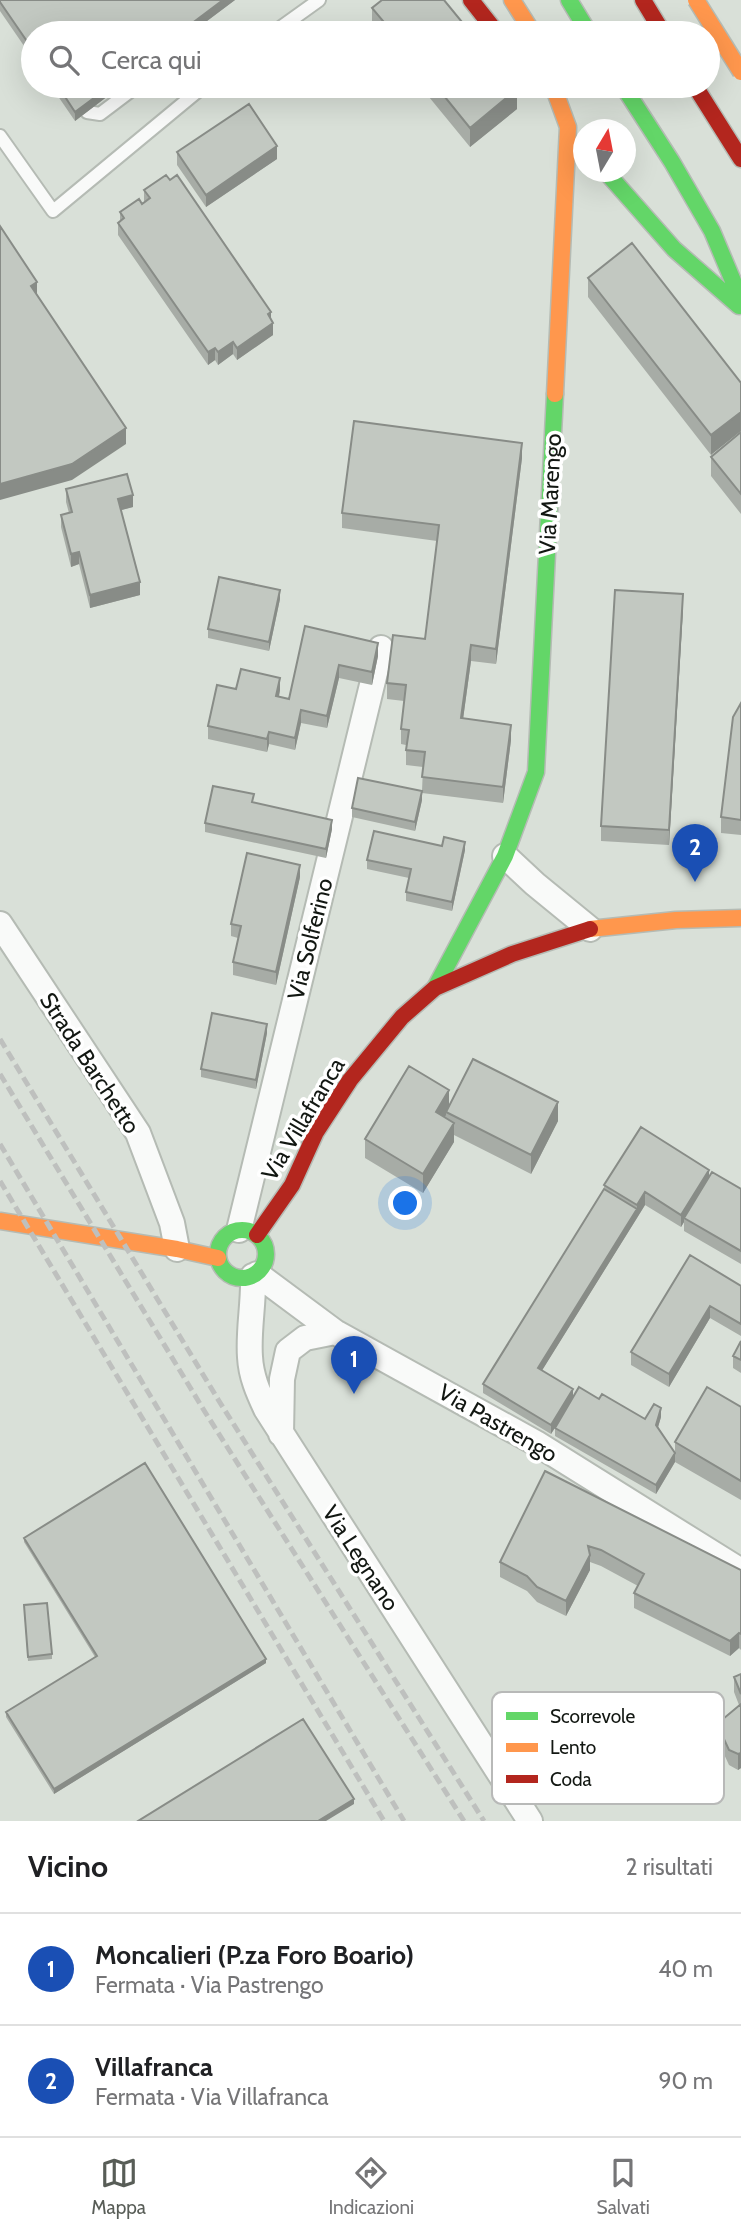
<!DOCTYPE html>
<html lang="it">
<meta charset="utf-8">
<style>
body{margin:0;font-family:Cabin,sans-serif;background:#f6f6f6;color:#202124}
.compass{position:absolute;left:573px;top:119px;width:63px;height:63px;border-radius:50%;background:#fff;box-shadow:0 7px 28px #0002;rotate:10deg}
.you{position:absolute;left:406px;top:1204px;width:24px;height:24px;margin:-18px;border:5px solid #fff;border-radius:50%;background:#1a73e8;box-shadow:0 0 0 10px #1a73e833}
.badge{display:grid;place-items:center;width:46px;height:46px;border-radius:50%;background:#585d57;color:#fff;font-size:23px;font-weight:700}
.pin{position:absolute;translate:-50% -58px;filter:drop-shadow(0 2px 4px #0008)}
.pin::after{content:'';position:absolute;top:37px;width:24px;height:21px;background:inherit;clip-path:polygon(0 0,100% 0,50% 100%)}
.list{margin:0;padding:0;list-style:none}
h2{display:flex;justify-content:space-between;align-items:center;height:91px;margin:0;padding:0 28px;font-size:30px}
h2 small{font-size:23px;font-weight:400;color:#757577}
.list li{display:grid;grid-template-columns:46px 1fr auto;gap:21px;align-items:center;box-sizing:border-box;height:112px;padding:0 28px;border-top:2px solid #e0e0e0}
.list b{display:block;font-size:26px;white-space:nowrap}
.list p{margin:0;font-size:23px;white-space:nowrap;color:#757577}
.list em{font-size:23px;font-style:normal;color:#757577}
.icon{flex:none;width:38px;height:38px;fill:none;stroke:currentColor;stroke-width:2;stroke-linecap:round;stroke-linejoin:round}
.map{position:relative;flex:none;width:741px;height:1821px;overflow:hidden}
.search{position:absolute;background:#fff;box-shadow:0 7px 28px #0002;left:21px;right:21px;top:21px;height:77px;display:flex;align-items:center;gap:18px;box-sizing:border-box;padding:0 24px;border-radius:38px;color:#757577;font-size:26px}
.sheet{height:315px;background:#fff}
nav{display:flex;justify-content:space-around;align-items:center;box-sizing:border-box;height:98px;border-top:2px solid #e0e0e0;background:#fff;font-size:19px;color:#757577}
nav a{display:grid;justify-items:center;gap:4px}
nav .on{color:#585d57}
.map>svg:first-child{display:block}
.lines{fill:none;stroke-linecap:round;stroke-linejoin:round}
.lane-casing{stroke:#b5bbb4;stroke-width:16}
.street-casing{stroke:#b5bbb4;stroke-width:28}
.fast-casing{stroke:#b5bbb4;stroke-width:19}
.slow-casing{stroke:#b5bbb4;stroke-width:19}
.jam-casing{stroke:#b5bbb4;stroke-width:19}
.lane{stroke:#f9faf9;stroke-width:12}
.street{stroke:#f9faf9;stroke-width:24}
.fast{stroke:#63d668;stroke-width:16}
.slow{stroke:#ff974d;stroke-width:16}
.jam{stroke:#b3261e;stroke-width:16}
.rail{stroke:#bec0be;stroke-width:5;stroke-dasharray:10 5;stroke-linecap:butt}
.slow-bridge-casing{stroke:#b5bbb4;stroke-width:19;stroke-linecap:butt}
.slow-bridge{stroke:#ff974d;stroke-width:16}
.wall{fill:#a7aca6}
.shaded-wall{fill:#888c87}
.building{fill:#c2c8c1;stroke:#888c87;stroke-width:2}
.labels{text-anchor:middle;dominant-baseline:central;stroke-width:7;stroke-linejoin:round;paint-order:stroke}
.street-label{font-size:23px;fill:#121712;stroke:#fff}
.key{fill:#fff;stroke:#b8b9b8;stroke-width:2}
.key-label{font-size:19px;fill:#121712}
</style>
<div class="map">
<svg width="741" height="1821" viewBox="0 0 741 1821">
<rect width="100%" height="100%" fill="#d9e0d8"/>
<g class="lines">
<g class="lane-casing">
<path id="lane" d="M273 33 319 0
M87 112 100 114 137 86
M0 136 53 211 204 86"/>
</g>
<g class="street-casing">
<path id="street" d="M505 856 535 884 590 929
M0 924 138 1133 172 1223 177 1249
M239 1230 381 648
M257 1274 335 1332 536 1443 741 1571
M253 1276C254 1303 248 1330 250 1357 251 1376 258 1392 266 1409L530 1821
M281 1434 282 1379 288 1351 305 1338 335 1332"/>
</g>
<g class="fast-casing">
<path id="fast" d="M569 0 589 33
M623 86 672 162 712 231 741 300
M606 172 674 249 739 306
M435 988 505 856 536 772 555 394
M218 1254a24 24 0 1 1 48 0a24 24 0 1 1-48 0Z"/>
</g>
<g class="slow-casing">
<path id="slow" d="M512 0 533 33
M553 86 568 127 555 394
M590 929 676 920 741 918
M0 1221 177 1249 218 1258"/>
</g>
<g class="jam-casing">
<path id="jam" d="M471 0 497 33
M643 0 663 33
M695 86 741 159
M257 1235 292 1185 316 1132 350 1080 402 1017 435 988 512 954 590 929"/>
</g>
<use href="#lane" class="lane"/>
<use href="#street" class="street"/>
<use href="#fast" class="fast"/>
<use href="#slow" class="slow"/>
<use href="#jam" class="jam"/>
<path class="rail" d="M0 1039 219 1401 484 1821
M0 1074 205 1412 464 1821
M0 1144 404 1821
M0 1181 384 1821"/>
<g class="slow-bridge-casing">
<path id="slow-bridge" d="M696 0 741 72"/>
</g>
<use href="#slow-bridge" class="slow-bridge"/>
</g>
<path class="wall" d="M0 0H235L191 33H33V59L0 11Z
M372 8 471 33H377L372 27Z
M51 86H121L75 121Z
M420 86H514L517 109 470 147Z
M177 152 277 159 206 207 177 165Z
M144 190 271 319 273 335 237 360 233 354 218 365 215 360 208 365 118 235V223L120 221V212L144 202Z
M588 278 741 383 711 455 588 297Z
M741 432V514L711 476V457Z
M522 458 496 664 471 661 463 719 511 740 503 803 422 793V800L415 831 352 817V808L422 791 423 767 406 765V745L401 744V729L404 701 387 699V683L425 639 437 541 342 528V513Z
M66 489 133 507 121 510 140 595 90 608 79 564 71 567 61 527V515L69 513 66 502Z
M280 599 269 651 208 638V629Z
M683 609 669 845 601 841V826Z
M305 626 378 656 372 685 339 678 327 728 301 723 295 750 269 744 267 752 208 739V726L236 689 280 690 279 697 289 699Z
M741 703V835L721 833V817Z
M254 803 332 829 326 858 205 832V823Z
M442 846 465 850 452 911 406 901V892L409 878 367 869V860Z
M300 877 276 985 233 975V962L238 938 231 936V924Z
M267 1033 256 1089 201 1077V1069Z
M449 1106 558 1121 531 1174 454 1135V1142L423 1193 365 1158V1139Z
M709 1176 741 1189V1264L684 1231V1222L681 1227 645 1205 542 1370 573 1397 599 1399 645 1419 661 1417 658 1427 675 1453V1442L741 1407V1500L675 1462 656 1494 555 1436V1428L551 1434 483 1393V1384L604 1189V1185Z
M741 1286V1336L710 1318 669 1387 631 1365V1352Z
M741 1341V1373L733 1368V1356Z
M545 1471 741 1570V1650L739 1648 730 1656 634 1608V1593L638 1586 601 1566 590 1562V1570L566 1616 537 1602 527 1591 500 1577V1562Z
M24 1538 266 1663 54 1794 6 1717V1712L95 1657 24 1542Z
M24 1610 52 1654V1659L28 1661Z
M741 1674V1768L738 1770 729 1765 717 1739V1724L739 1705 734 1692V1677Z"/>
<path class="shaded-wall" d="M223 0H235L191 33H179Z
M110 86H121L75 121V112Z
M517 89V109L470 147V128Z
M277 146V159L206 207V195Z
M37 282V298L31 286Z
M271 312V324L273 323V335L237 360V348L268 314Z
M233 342V354L218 365V352Z
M215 348V360L208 365V352Z
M741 412V431L711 455V435Z
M126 428V444L72 480 0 500V484Z
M522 443V458L496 664V649Z
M133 495V507L118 511V499Z
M79 552V564L71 567V554Z
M140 582V595L90 608V595Z
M280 590V599L269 651V642Z
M683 594V609L669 845V830Z
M378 643V656L372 685V672Z
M471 645V661L461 734V718Z
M339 665V678L327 728V716Z
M280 678V690L276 709V696Z
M301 710V723L295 750V738Z
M511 725V740L503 803V787Z
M269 732V744L267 752V739Z
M422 791V800L415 831V822Z
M332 820V829L326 858V849Z
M465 842V850L452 911V902Z
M300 865V877L276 985V972Z
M267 1024V1033L256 1089V1080Z
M449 1090V1110L446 1112V1115L436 1131V1112Z
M558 1102V1121L531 1174V1155Z
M454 1123V1142L423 1193V1174Z
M709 1170V1182L684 1218V1222L681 1227V1215Z
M645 1192V1205L637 1218V1205Z
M637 1209V1218L538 1377V1368Z
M710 1306V1318L669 1387V1374Z
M573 1389V1398L551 1434V1425Z
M661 1408V1417L656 1434V1425Z
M675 1453V1462L656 1494V1485Z
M590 1555V1570L566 1616V1601Z
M739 1633V1648L730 1656V1641Z
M266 1659V1663L54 1794V1789Z
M741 1753V1768L738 1770V1754Z
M354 1799V1804L326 1821H318Z"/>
<path class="building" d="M0 0H223L179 33H33V50L0 2Z
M382 0H444L471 33H393L372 8Z
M58 86H110L75 112Z
M436 86H514L517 89 470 128Z
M249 104 277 146 206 195 177 152Z
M166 175 170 180 177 175 271 312 268 314 273 323 237 348 233 342 218 352 215 348 208 352 118 223 124 218 120 212 139 199 142 204 150 198 144 190Z
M0 226 37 282 31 286 126 428 72 464 0 484Z
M632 243 741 383V412L711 435 588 278Z
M354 421 522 443 496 649 471 645 461 718 511 725 503 787 422 777 425 752 406 750 409 730 401 729 406 685 387 683 393 635 425 639 439 525 342 513Z
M741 432V494L711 457Z
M127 474 133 495 118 499 140 582 90 595 79 552 71 554 61 515 72 512 66 489Z
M219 577 280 590 269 642 208 629Z
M615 590 683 594 669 830 601 826Z
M305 626 378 643 372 672 339 665 327 716 301 710 295 738 269 732 267 739 208 726 217 685 236 689 241 669 280 678 276 696 289 699Z
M741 703V820L721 817 733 717Z
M358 778 422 791 415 822 352 808Z
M213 786 254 794 252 802 332 820 326 849 205 823Z
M374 831 442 846 444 837 465 842 452 902 406 892 411 869 367 860Z
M247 853 300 865 276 972 233 962 241 926 231 924Z
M212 1013 267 1024 256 1080 201 1069Z
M473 1059 558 1102 531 1155 446 1112Z
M409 1066 449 1090 436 1112 454 1123 423 1174 365 1139Z
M641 1127 709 1170 681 1215 645 1192 637 1205 604 1185Z
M712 1172 741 1189V1251L684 1218Z
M604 1189 637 1209 538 1368 573 1389 551 1425 483 1384Z
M690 1255 741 1286V1324L710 1306 669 1374 631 1352Z
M741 1341V1360L733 1356Z
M579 1387 599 1399 602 1394 645 1419 654 1404 661 1408 656 1425 675 1453 656 1485 555 1428Z
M707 1387 741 1407V1481L675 1442Z
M145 1463 266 1659 54 1789 6 1712 97 1656 24 1538Z
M545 1471 741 1570V1634L739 1633 730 1641 634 1593 644 1574 601 1550 588 1546 590 1555 566 1601 537 1587 527 1576 500 1562Z
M47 1603 52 1654 28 1657 24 1605Z
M741 1674V1694L734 1677Z
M741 1704V1753L738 1754 729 1750 717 1724Z
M303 1719 354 1799 318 1821H138Z"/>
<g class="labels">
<g class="street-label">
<text transform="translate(550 494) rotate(-87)">Via Marengo</text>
<text transform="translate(310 939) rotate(-76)">Via Solferino</text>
<text transform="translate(90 1063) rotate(57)">Strada Barchetto</text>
<text transform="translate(303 1119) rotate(-59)">Via Villafranca</text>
<text transform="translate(498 1423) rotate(30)">Via Pastrengo</text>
<text transform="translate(361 1558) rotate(57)">Via Legnano</text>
</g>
</g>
<rect x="492" y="1692" width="232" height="112" rx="10" class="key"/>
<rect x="506" y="1712" width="32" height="8" fill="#63d668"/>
<rect x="506" y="1743" width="32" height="9" fill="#ff974d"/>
<rect x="506" y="1775" width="32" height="8" fill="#b3261e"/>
<g class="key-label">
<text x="550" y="1723">Scorrevole</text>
<text x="550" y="1754">Lento</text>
<text x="550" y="1786">Coda</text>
</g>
</svg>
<svg class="compass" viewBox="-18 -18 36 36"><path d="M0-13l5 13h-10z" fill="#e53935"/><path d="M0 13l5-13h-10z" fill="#757577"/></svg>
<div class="you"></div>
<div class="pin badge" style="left:354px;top:1394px;background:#1a4fb4">1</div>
<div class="pin badge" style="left:695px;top:882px;background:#1a4fb4">2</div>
<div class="search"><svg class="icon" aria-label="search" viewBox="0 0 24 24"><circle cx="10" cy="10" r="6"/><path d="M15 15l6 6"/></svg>Cerca qui</div>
</div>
<section class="sheet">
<h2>Vicino<small>2 risultati</small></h2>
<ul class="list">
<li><span class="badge" style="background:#1a4fb4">1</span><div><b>Moncalieri (P.za Foro Boario)</b><p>Fermata · Via Pastrengo</p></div><em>40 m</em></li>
<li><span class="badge" style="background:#1a4fb4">2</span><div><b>Villafranca</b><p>Fermata · Via Villafranca</p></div><em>90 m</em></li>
</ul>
</section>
<nav>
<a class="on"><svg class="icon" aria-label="map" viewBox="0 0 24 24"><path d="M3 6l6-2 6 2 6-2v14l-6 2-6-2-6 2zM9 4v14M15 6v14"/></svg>Mappa</a>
<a><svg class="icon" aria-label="directions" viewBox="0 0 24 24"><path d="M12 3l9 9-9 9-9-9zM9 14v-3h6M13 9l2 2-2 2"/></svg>Indicazioni</a>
<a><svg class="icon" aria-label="saved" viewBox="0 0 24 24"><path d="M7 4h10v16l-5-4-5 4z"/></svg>Salvati</a>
</nav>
